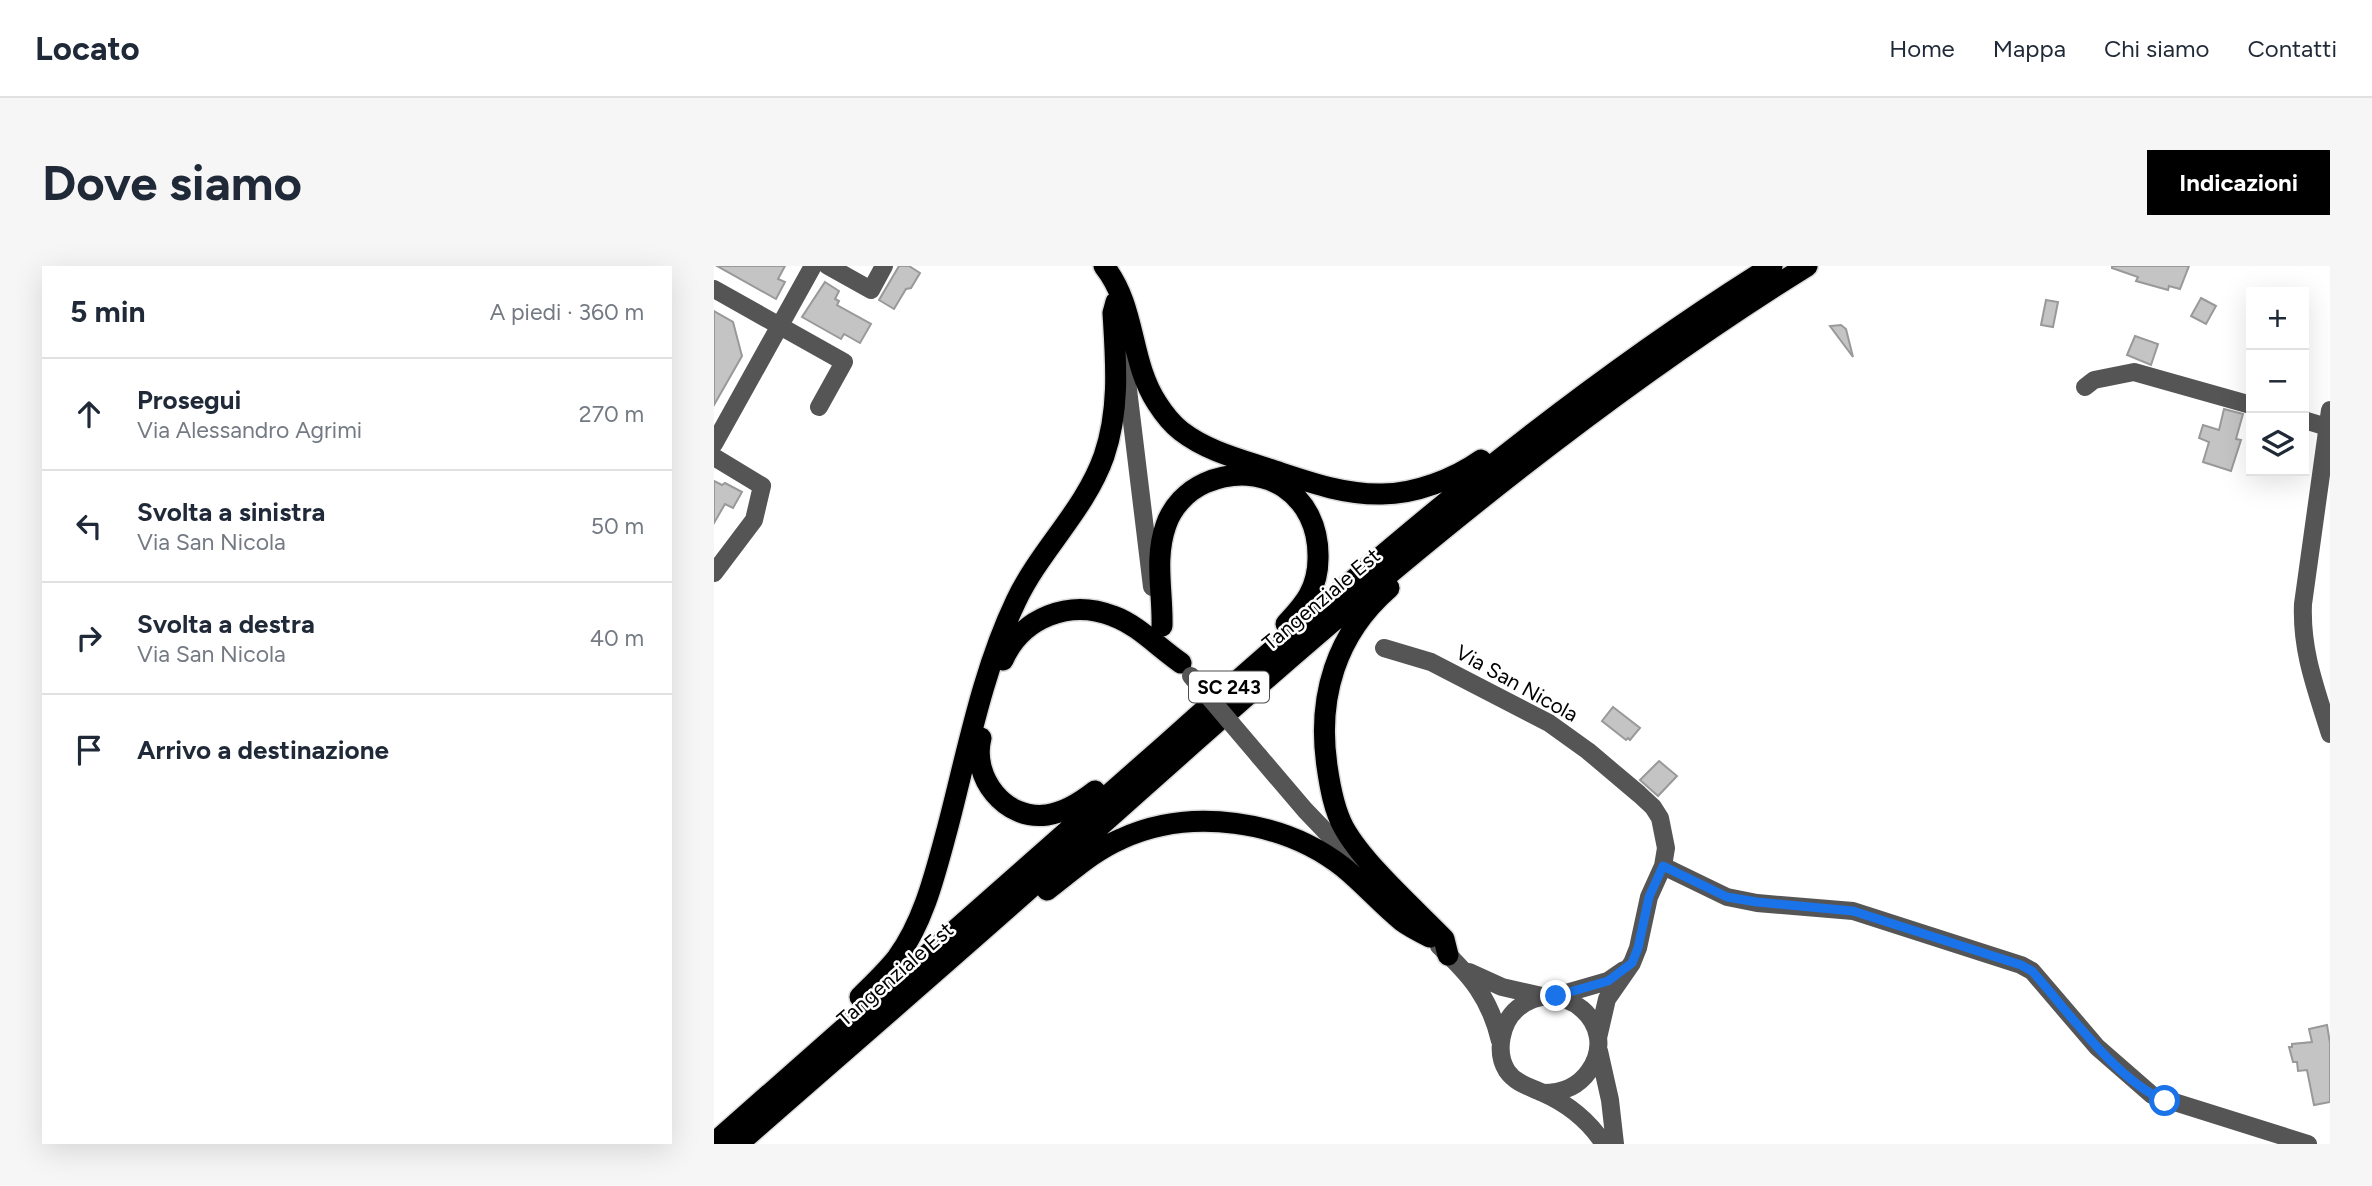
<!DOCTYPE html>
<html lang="it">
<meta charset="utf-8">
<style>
body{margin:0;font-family:Figtree,sans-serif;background:#f6f6f7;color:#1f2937}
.controls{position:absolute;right:21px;top:21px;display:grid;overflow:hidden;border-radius:0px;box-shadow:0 7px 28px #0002}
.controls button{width:63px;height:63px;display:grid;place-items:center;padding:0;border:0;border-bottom:2px solid #e0e1e3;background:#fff;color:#1f2937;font:35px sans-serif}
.stop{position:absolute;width:21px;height:21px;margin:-16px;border:5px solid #1a73e8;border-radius:50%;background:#fff}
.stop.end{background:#1a73e8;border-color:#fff;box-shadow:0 2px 7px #0008}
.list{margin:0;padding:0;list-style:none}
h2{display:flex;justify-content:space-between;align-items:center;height:91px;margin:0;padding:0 28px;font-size:30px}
h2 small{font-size:23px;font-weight:400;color:#747a83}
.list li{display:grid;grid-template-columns:46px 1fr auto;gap:21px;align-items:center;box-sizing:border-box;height:112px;padding:0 28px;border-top:2px solid #e0e1e3}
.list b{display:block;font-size:26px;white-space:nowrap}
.list p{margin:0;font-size:23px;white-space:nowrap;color:#747a83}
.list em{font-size:23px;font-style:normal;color:#747a83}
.icon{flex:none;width:38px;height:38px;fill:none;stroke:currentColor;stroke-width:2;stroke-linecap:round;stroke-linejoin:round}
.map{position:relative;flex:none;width:1616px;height:878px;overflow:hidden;border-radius:0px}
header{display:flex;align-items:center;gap:42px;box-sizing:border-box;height:98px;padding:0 35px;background:#fff;border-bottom:2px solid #e0e1e3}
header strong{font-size:33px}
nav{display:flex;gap:38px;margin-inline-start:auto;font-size:24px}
.intro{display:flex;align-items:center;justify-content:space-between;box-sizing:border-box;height:168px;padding:0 42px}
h1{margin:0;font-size:49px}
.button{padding:18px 32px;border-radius:0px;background:#000;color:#fff;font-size:24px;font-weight:700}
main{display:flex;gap:42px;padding:0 42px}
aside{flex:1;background:#fff;border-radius:0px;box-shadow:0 7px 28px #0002}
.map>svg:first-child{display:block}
.building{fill:#c4c4c4;stroke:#999;stroke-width:2}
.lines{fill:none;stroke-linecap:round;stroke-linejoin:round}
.highway-casing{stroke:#dbdbdb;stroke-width:24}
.minor{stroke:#555;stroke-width:18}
.highway{stroke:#000;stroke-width:21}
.minor-bridge{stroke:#555;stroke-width:18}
.route{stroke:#1a73e8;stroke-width:9}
.labels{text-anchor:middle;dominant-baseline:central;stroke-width:5;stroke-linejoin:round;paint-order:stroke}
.shield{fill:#fff;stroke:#4c4c4c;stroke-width:2}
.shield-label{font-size:19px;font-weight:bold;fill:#000}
.street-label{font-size:21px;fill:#000;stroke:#fff}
</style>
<header>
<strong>Locato</strong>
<nav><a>Home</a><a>Mappa</a><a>Chi siamo</a><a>Contatti</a></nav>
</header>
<div class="intro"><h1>Dove siamo</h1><a class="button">Indicazioni</a></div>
<main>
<aside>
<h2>5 min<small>A piedi · 360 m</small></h2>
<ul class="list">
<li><svg class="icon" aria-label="ahead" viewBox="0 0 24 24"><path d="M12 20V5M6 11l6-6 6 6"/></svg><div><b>Prosegui</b><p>Via Alessandro Agrimi</p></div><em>270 m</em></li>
<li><svg class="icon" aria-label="left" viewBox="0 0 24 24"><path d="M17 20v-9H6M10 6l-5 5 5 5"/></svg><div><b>Svolta a sinistra</b><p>Via San Nicola</p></div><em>50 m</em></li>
<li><svg class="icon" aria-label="right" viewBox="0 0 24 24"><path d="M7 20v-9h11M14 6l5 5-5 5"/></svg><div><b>Svolta a destra</b><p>Via San Nicola</p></div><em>40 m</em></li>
<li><svg class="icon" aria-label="arrive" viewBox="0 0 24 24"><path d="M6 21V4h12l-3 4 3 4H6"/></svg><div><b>Arrivo a destinazione</b></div></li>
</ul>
</aside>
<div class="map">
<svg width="1616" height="878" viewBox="0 0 1616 878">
<rect width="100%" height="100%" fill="#fff"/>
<path class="building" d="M3 0H71L64 13 71 16 62 33Z
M185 0H195L206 7 197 22 192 23 180 43 165 34Z
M1398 0H1475L1466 23 1455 20 1454 24 1422 15 1424 11 1398 2Z
M111 16 125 25 121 33 125 35 123 39 157 58 146 77 130 68 127 73 88 51Z
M1487 32 1502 40 1492 58 1477 50Z
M1332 34 1344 36 1339 61 1327 59Z
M0 45 19 56 28 90 0 139Z
M1127 59 1132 63 1139 91 1116 60Z
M1421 70 1444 78 1437 99 1413 89Z
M1510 143 1529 148 1522 173 1527 174 1517 205 1489 196 1495 176 1485 172 1489 159 1505 164Z
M0 215 8 219 11 217 28 226 19 242 11 238 0 257Z
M899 441 926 462 916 474 914 472 912 474 888 455Z
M945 495 963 510 944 530 926 514Z
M1613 759 1616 777V836L1600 839 1593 804 1584 805 1583 796H1579L1575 781H1578V778L1598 776 1595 763Z"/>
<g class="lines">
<g class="highway-casing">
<path id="highway" d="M390 0C423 42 415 94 443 137 450 148 458 158 467 165 493 185 525 193 555 203 592 215 629 229 668 228 701 228 740 213 767 194
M675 322C622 368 603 431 613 500 616 521 620 544 630 562 650 598 701 643 730 673L734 689
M448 360C449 326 440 293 452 259 458 241 473 225 491 217 549 192 606 228 604 293 604 305 601 318 595 329 589 340 580 349 572 358
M289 394C308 351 356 333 399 350 424 359 445 382 467 397
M267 472C257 511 291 555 333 549 352 546 367 536 381 525
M333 624C357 606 379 585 407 573 476 541 569 554 629 601 650 618 667 638 688 655 696 661 706 666 716 671
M146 731C158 719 172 706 183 692 210 655 221 608 233 564 253 488 268 406 302 335 326 284 371 244 390 190 406 143 402 96 399 47L402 36
M0 877C151 745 301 612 451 479 644 307 838 137 1058 0
M24 878C145 772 266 668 385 561 610 360 836 160 1093 0"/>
</g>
<path class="minor" d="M114 0 157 24 170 0
M0 23 130 96 105 141
M409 82 438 321
M1371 121 1380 114 1420 106 1537 139
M1616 144 1589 338C1587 385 1602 423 1616 468
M1590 154 1613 161
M0 178 99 0
M0 191 48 220 40 254 0 307
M670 382 717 396 835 457 874 485 925 528 939 541 946 552 952 582 949 600 935 631 924 682 918 697 893 733 884 772
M545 490 591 544 660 616
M949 600 1013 631 1043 637 1139 645 1307 699 1318 705 1383 781 1438 829 1594 878
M725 680C757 710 776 732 786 775
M755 706 788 721 828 730
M842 730 894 715 910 704
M885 785 896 834 901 878
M829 827C848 827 864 821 875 805 908 759 847 707 804 742 787 756 781 786 793 805 802 818 817 821 829 827 854 838 875 855 890 878"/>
<use href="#highway" class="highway"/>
<path class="minor-bridge" d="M477 410 545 490"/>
</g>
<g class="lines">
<path class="route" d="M842 730 894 715 918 697 924 682 935 631 949 600 1013 631 1043 636 1139 645 1307 699 1318 705C1354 745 1401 813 1451 835"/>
</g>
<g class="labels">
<rect class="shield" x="475" y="405.5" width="80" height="31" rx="5"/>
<g class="shield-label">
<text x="515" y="421">SC 243</text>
</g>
<g class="street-label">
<text transform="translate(607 333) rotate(-40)">Tangenziale Est</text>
<text transform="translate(803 417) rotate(29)">Via San Nicola</text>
<text transform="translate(181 708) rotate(-41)">Tangenziale Est</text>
</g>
</g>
</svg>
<div class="controls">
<button>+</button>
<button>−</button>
<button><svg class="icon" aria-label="layers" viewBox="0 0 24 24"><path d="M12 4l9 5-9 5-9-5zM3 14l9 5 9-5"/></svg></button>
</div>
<div class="stop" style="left:1451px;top:835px"></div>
<div class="stop end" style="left:842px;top:730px"></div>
</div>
</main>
